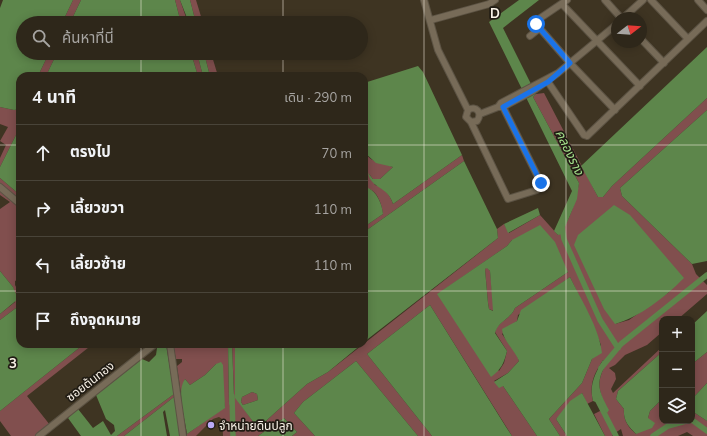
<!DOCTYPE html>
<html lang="th">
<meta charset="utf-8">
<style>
body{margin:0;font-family:Mulish,"Noto Sans Thai",sans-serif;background:#362f23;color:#f1f3f6}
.controls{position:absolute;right:12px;bottom:12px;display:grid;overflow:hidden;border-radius:8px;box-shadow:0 2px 10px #0003}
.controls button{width:36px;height:36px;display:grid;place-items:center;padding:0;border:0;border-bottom:1px solid #494439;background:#2e271a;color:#f1f3f6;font:20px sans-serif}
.compass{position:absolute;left:611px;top:12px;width:36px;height:36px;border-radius:50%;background:#2e271a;box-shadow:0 2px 10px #0003;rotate:73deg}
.stop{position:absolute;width:12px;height:12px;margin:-9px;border:3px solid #1a73e8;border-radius:50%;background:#fff}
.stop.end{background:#1a73e8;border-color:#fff;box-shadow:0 1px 4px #0008}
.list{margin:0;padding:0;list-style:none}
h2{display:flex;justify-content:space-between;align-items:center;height:52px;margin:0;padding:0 16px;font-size:17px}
h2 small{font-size:13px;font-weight:400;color:#a7a5a2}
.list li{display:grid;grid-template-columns:26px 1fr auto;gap:12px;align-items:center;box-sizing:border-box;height:56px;padding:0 16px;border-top:1px solid #494439}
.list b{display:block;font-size:15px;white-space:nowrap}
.list em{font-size:13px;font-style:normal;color:#a7a5a2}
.icon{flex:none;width:22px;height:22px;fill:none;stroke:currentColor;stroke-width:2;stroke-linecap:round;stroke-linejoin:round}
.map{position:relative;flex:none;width:707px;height:436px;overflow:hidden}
.search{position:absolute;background:#2e271a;box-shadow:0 2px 10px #0003;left:16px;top:16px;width:352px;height:44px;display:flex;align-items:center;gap:10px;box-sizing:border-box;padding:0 14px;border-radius:22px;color:#a7a5a2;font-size:15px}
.panel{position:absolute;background:#2e271a;box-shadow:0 2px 10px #0003;left:16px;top:72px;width:352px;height:276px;border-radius:12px}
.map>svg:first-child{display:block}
.built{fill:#493a23}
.green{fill:#814f4e;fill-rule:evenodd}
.water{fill:#5d864b;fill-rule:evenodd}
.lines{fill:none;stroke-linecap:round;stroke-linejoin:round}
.canal{stroke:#5d864b;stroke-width:5.5}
.minor-casing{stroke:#5c5344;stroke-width:8}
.minor{stroke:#776b58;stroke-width:6}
.route{stroke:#1a73e8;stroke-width:5}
.grid{fill:none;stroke:#faf3e8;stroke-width:1;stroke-opacity:0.55}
.poi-dot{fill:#bbaaf6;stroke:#211c14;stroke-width:1.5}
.labels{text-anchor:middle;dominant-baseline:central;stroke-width:3.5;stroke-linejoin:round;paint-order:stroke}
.street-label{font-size:12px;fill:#faf3e8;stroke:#211c14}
.poi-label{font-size:12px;fill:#faf3e8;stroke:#211c14;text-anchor:start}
.water-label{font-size:13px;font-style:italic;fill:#a3de8a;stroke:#211c14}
.grid-label{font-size:13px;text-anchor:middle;font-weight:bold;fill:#faf3e8;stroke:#211c14;stroke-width:3.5;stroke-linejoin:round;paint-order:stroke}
</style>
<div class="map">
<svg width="707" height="436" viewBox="0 0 707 436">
<rect width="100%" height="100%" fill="#3e3422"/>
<path class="built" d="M219 417 222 419 223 436H196L213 419Z"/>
<path class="green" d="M73 0H81L70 23H62Z
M175 0H180L188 23H181Z
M190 0H196L203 23H196Z
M49 53H57L46 76H38Z
M191 53H197L203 76H198Z
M204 53H211L218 76H210Z
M544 93 598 197H603L612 186 707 98V110L620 188 622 196 692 264 696 274 707 285V294L678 319H662V332L647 345 625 355 615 365 609 368 615 373 616 379 611 389 613 393 662 347V352L618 391 616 399 624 409C623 420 628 427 636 434L648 418 650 411 662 399V421H692V411L707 421V436H693L687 432 678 436H623L621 429 612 435 613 436H605L594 414 600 411 607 413C601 391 594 386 606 364L603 360C594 374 589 384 593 401L587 404 582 393 556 419 567 436H560L549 419 582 383 592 359 601 345 593 325 570 277 518 315 517 321 502 334 517 355 519 361 508 373 494 381 503 386 537 436H512L430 305 367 354 432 436H418L356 361 303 402 294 413 315 436H292L297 432 284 418 258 436H223L222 419 219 417 213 419 196 436H187V434L225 407 216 364 205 375 190 385 185 379 181 394 177 366 182 362V359H176L173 344H228L229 404 234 395 232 344H235V397L258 428 307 384 328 372 498 238 497 229 504 224 509 233 540 215 558 235C570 221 576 201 579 183L533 97 536 94ZM512 240 568 272 515 308C511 319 498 321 495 332L507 351 504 363 499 371 438 294 507 246ZM672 290 629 320 615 324Z
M0 107 14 110 20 109V127L0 167V158L6 145 0 141 8 127 0 124Z
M364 148C367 163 381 162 393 167L380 179H373L369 174 375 185C384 187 390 195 393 204L462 155 464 161 364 232V227L383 214C382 204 376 186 364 189Z
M0 178 20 195V201L0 184Z
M0 190 20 209 19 279 15 281V285L20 294V305L0 320V314L15 302 13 287 0 271V209L10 202 0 195Z
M487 267 490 271 494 311 489 309 488 303 485 269Z
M84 344H93L27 396 50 425 36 436H11L0 421V411Z
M707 352V383L692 399V364Z
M252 392 257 394 258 400 243 405 241 402 242 397Z
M174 394V397L124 436H117Z"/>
<path class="water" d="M3 0H73L62 23H23V53H49L38 76H20V109L14 110 0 107V8Z
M81 0H175L181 23H70Z
M180 0H190L196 23H189Z
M519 0H539L503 28 536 94 533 97 579 183 577 199 562 234 558 235 554 231 572 191 489 22Z
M707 47V98L612 186 603 197H598L581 166Z
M57 53H191L198 76H46Z
M197 53H204L210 76H203Z
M418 66 423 72 462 155 393 204C388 186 371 189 368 173L373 179H380L393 167 376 163 365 153 364 83Z
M707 110V261L692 264 622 196 620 188Z
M20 127V195L0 178V167Z
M464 161 497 229 498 238 364 342V232Z
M368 188C377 192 382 204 383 214L364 227V189Z
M614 205 630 215 684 278C665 297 640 317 615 324L604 309 574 245 578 235Z
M538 208 540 215 508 233 504 224Z
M540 225 555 242 568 272 515 308C511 319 498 321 495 333L507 351C504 363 501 370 491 377L437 294 507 246 512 240ZM487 268 490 271 493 311 489 309 488 303 485 269Z
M0 271 13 287 18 299 0 314Z
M570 277C581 300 599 327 602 353L592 359 582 383 549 419 560 436H537L503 386 499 388 494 382 508 373 519 361C515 350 503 341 502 329L517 321 521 310Z
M20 305V344H84L0 411V320Z
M430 305 506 427 512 436H432L367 354Z
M707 311V352L692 364V325Z
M161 344H166L174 394 117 436H81L68 418 78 409 93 428 103 421 111 435 115 431 114 425 106 419 96 395 142 359 149 362 156 355 157 348Z
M228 344H232L234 396H232L233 402 229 405Z
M235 344H362L328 372 307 384 258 428 235 398ZM252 392 257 394 258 400 243 405 241 402 242 397Z
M662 352V399L650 411 648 418 655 423 652 428 636 434C628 426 623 420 624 409L616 399 618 391Z
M603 360 606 364C595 384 599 391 609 410L607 413 598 403 593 401C589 384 595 374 603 360Z
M356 361 418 436H315L294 413 303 402Z
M221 362 223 365 225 408 187 434C185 419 176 391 185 379L190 385 205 375 216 364Z
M707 383V421L692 411V399Z
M582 393 605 436H567L556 419 570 401Z
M174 397 181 436H170L165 410 163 412 167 436H124Z
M284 418 297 432 292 436H258Z"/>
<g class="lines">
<path class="canal" d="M562 226 564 239 600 320 618 348
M601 368 621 344 707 275
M232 396 233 436
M598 401 616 436
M692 420 707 431
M653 436 668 426 686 421"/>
<g class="minor-casing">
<path id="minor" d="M424 0 438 50 468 110
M567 0 536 21V24L570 63 615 110
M605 0 621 18
M651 0 688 39
M698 0 707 10
M562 4 640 86
M623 18 643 0
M431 20 489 4 495 0
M530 36 540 28
M641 39 664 63
M558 73 533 91 503 107H498L501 103Z
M558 73 617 24
M548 82 584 135 587 136 707 21
M480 114 498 107
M471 122 477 121C483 113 476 105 468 110L466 117 471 122 508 199 537 190 541 186V183L501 103
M0 187 20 204
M170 344 183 436
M39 436 155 344"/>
</g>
<use href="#minor" class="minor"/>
</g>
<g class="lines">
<path class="route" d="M536 24 570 63 548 82 503 107 541 183"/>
</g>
<path class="grid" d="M141 0V23M283 0V23M424 0V436M566 0V436M141 53V76M283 53V76M0 145H20M364 145H707M0 291H20M364 291H707M141 344V436M283 344V436"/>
<circle class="poi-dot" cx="211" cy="425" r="4"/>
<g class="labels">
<g class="street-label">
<text transform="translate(90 381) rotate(-38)">ซอยต้นทอง</text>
</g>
<g class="poi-label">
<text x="219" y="425">จำหน่ายดินปลูก</text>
</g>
<g class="water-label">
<text transform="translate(570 152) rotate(64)">คลองราง</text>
</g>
</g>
<g class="grid-label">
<text x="495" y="18">D</text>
<text x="13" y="368">3</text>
</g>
</svg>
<div class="controls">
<button>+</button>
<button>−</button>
<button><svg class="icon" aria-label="layers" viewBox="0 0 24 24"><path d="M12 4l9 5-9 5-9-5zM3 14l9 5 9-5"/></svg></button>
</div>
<svg class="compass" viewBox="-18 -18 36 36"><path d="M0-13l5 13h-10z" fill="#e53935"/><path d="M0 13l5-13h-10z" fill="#a7a5a2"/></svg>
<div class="stop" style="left:536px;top:24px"></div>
<div class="stop end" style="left:541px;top:183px"></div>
<div class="search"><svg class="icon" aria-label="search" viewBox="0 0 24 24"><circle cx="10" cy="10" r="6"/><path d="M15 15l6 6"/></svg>ค้นหาที่นี่</div>
<section class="panel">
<h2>4 นาที<small>เดิน · 290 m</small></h2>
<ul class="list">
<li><svg class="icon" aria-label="ahead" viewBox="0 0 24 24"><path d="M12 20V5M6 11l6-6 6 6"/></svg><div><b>ตรงไป</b></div><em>70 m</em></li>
<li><svg class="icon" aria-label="right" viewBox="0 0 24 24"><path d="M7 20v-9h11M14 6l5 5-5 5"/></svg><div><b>เลี้ยวขวา</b></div><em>110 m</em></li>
<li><svg class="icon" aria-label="left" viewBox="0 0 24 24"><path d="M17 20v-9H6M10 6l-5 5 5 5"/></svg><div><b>เลี้ยวซ้าย</b></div><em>110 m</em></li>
<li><svg class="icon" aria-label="arrive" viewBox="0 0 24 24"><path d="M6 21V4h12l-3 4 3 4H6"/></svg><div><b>ถึงจุดหมาย</b></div></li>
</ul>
</section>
</div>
